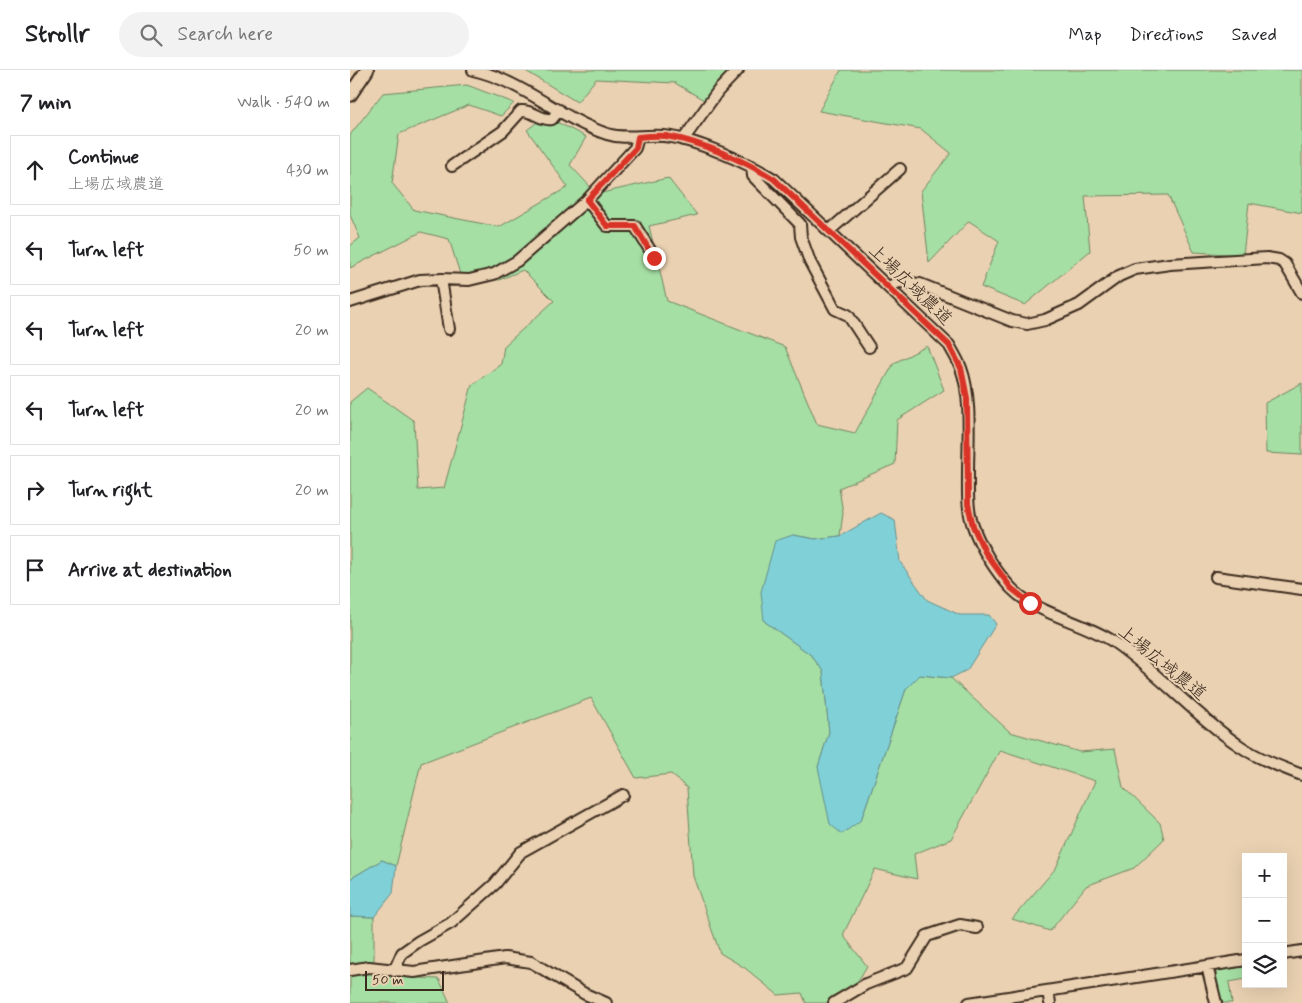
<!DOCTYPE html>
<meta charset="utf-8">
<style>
body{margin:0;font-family:Mynerve,"Klee One",sans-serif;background:#f2f2f2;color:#202124}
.controls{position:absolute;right:15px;bottom:15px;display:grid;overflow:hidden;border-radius:0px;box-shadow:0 5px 20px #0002}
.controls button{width:45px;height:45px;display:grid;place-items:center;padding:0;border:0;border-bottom:1px solid #e0e0e0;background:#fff;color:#202124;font:25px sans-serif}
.scale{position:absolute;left:15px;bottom:12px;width:79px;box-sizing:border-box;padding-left:5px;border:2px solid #3b2a1e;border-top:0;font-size:14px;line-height:18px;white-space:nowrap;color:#3b2a1e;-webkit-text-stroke:4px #ead1b2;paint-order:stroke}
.stop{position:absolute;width:15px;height:15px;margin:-11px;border:4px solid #d93025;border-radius:50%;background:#fff}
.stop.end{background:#d93025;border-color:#fff;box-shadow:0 1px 5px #0008}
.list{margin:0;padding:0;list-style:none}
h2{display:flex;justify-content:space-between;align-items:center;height:65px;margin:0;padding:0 20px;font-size:21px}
h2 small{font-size:16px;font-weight:400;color:#757577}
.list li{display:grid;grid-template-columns:32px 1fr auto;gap:15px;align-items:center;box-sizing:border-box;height:70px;margin:0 10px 10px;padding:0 10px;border:1px solid #e0e0e0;border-radius:0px}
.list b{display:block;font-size:19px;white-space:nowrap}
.list p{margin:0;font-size:16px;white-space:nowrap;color:#757577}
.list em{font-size:16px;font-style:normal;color:#757577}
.icon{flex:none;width:28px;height:28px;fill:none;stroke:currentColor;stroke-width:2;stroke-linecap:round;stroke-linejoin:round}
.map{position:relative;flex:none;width:952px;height:933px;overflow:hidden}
header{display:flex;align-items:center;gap:30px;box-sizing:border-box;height:70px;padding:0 25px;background:#fff;border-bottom:1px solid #e0e0e0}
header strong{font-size:24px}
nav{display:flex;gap:28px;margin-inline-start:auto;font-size:18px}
.search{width:350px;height:45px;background:#f2f2f2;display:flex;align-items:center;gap:12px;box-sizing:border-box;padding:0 18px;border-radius:28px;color:#757577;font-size:19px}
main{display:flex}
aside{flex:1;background:#fff}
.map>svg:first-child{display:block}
.green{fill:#a5dfa4;stroke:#708461}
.water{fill:#80d1d7;stroke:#648e8d}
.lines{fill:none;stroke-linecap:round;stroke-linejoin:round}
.minor-casing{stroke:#3b2a1e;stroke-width:14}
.major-casing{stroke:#3b2a1e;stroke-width:16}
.minor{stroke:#ead1b2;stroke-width:10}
.major{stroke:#ead1b2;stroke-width:12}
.route{stroke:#d93025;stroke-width:6}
.labels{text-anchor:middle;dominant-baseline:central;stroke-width:4;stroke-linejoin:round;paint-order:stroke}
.street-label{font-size:18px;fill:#3b2a1e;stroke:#ead1b2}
</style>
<header>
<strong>Strollr</strong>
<div class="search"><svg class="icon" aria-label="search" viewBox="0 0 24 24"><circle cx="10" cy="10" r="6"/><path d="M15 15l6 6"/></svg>Search here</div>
<nav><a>Map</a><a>Directions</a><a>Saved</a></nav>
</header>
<main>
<aside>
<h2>7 min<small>Walk · 540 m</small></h2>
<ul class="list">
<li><svg class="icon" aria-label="ahead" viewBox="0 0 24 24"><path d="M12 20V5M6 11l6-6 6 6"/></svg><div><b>Continue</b><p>上場広域農道</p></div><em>430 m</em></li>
<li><svg class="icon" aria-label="left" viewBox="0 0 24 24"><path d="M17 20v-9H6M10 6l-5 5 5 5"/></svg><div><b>Turn left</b></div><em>50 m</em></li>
<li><svg class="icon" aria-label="left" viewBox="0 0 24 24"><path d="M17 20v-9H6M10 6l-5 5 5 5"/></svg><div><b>Turn left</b></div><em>20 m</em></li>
<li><svg class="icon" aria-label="left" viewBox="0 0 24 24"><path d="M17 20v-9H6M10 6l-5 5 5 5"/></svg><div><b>Turn left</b></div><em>20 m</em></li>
<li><svg class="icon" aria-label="right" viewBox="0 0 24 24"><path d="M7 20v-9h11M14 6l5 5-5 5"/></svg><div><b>Turn right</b></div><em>20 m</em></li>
<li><svg class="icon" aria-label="arrive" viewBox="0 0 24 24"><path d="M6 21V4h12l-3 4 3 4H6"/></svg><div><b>Arrive at destination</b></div></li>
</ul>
</aside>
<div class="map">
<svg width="952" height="933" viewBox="0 0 952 933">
<rect width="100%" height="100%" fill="#ead1b2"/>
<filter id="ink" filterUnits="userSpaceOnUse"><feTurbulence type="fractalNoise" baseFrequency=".02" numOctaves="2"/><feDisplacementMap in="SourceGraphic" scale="10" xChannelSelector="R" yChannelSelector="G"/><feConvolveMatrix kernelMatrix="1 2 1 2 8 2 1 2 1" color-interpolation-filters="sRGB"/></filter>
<g filter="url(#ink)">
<path class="green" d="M174 0H393L359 33 325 13 246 9 227 32Z
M491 0H952V143L899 133 893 185 844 182 818 125 735 126 740 181 675 235 631 217 649 171 619 151 579 193 571 121 601 83 571 59 469 41Z
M117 15 164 33 151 46 119 35 49 64 42 113 64 140 149 157 218 117 177 60 195 46 236 67 220 95 247 124 318 108 347 145 299 156 317 231 435 277 467 354 505 363 544 293 577 276 594 320 547 350 545 394 489 418 493 443 490 466 465 469 443 465 414 551 461 585 473 601 479 662 468 697 511 750 556 619 570 605 601 608 660 662 730 682 765 679 773 717 810 753 814 769 784 798 736 816 700 861 662 849 706 798 745 711 650 680 601 769 564 784 567 809 525 799 493 865 517 896 497 929 490 933H456L452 923 428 925 395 898 370 883 343 806 337 718 321 704 286 708 241 628 71 693 46 796 32 790 0 809V332L17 318 64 351 68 420 94 418 122 315 151 294 154 276 204 231 173 200 149 210 110 204 99 169 71 162 0 198V176L10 168 0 145V65L33 23Z
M952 313V385L916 383 915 333Z
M0 846 24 847V906L89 909 100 933H0Z
M896 896V909L879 912 882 933H868L866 901Z"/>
<path class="water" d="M531 443 545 450 550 492 577 530 610 545H639L646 554 617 600 601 608 570 605 556 619 511 750 492 764 480 754 468 697 479 662 473 601 461 585 414 551 411 522 425 471 443 465 465 469 490 466Z
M32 790 46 796 43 823 24 847 0 846V809Z"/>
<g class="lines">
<g class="minor-casing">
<path id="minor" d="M123 0C173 11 209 48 257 64 275 70 295 64 314 66 345 69 396 92 424 109L599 275C603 282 608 290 611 298 622 327 618 373 618 404 618 422 617 440 623 456 630 477 646 502 661 518 687 545 733 551 764 572 809 603 845 646 890 676 909 689 931 697 952 705
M333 70 368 21 388 0
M102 96 153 61 171 41C184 40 190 51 202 49L209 40
M402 96 403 106 450 154 451 167 460 192 485 239 498 245 519 277
M237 130 257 156H285L305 188
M479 161 550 99
M91 209 99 259
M538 217 549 212 570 214 662 251 677 254 695 250 729 235 769 206 785 199 820 194 917 188 929 190 935 194 952 223
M0 232 70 210 91 209 119 210 144 204 167 191 237 130 285 78 288 67
M866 507 952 519
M933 884 952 881
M857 896 866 933
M0 900 19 897 64 902 155 888 181 892 235 924 256 933
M44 901 52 883 69 871 101 853 145 814 171 782 273 725
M698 921 700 933
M484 933 516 914 557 898 577 866 610 855 627 858
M619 933 896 890"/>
</g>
<g class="major-casing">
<path id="major" d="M0 25 17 0"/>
</g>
<use href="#minor" class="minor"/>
<use href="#major" class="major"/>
</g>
</g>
<g class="lines" filter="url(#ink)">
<path class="route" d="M304 188 285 156H257L237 130 286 78 288 67C297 66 307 65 316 66 351 72 393 90 424 109L599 275 611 298 617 328 618 434 623 456 635 482 661 518 680 533"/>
</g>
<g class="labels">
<g class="street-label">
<text transform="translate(560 215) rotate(44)">上場広域農道</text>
<text transform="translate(812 593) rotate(39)">上場広域農道</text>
</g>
</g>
</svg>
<div class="controls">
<button>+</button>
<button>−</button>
<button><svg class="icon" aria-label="layers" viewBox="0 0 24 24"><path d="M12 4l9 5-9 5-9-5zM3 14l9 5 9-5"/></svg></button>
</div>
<div class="scale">50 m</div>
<div class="stop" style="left:680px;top:533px"></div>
<div class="stop end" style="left:304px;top:188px"></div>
</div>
</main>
